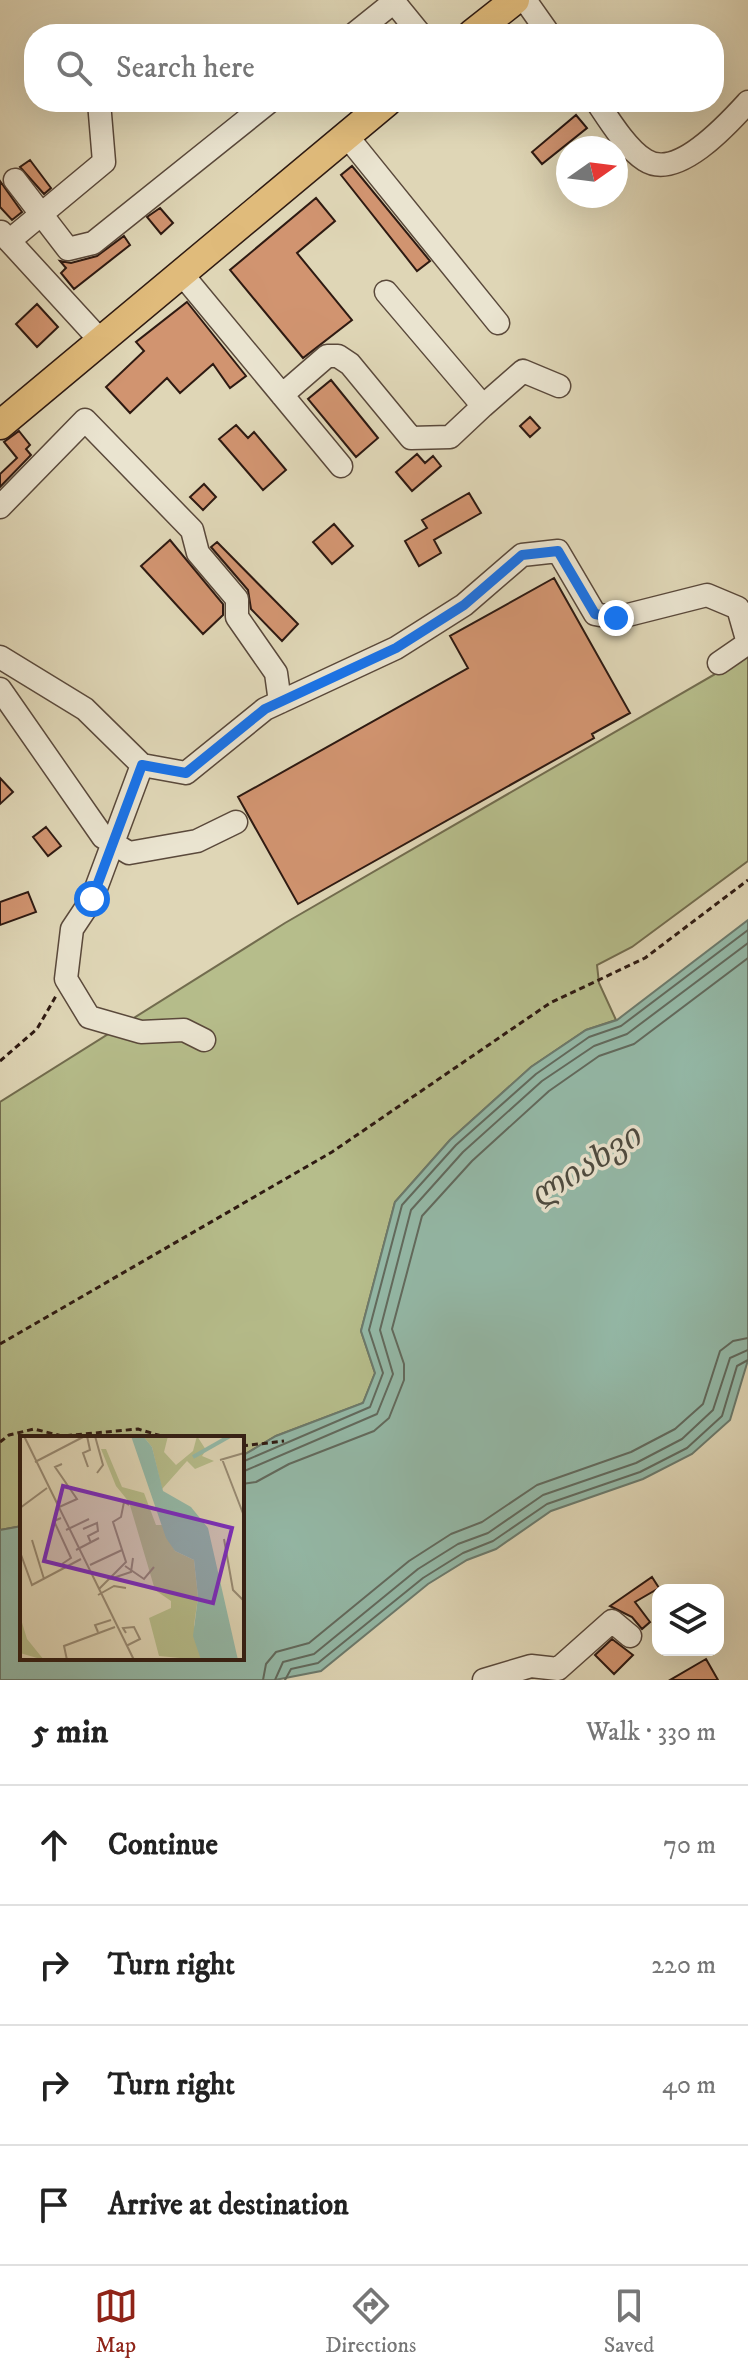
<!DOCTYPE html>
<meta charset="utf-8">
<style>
body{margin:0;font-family:"IM FELL DW Pica","Noto Serif Georgian",serif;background:#f6f6f6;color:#222}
.controls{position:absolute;right:24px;bottom:24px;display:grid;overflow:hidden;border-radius:16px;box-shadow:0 8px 32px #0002}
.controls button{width:72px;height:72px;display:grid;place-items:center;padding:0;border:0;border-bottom:2px solid #e0e0e0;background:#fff;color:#222;font:40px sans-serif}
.compass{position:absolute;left:556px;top:136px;width:72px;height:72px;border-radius:50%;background:#fff;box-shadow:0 8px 32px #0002;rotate:76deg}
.stop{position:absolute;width:24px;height:24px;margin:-18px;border:6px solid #1a73e8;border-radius:50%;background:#fff}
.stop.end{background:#1a73e8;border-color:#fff;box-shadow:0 2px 8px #0008}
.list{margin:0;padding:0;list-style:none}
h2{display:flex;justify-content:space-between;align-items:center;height:104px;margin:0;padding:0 32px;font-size:34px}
h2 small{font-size:26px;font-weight:400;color:#767676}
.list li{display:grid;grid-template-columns:52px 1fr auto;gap:24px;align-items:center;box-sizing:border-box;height:120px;padding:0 32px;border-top:2px solid #e0e0e0}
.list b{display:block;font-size:30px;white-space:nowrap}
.list em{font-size:26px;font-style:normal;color:#767676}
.icon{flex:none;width:44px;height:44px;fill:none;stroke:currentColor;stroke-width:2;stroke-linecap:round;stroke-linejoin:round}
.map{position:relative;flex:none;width:748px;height:1680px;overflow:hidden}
.search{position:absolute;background:#fff;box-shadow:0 8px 32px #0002;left:24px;right:24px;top:24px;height:88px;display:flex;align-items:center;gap:20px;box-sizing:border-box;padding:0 28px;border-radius:32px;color:#767676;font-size:30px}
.sheet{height:584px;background:#fff}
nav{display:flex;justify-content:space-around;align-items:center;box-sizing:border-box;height:112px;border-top:2px solid #e0e0e0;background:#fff;font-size:22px;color:#767676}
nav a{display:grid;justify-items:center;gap:4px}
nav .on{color:#8f2418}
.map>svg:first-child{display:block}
.green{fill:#b6bd8b;stroke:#726c4e;stroke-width:2}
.water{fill:#94baa9;stroke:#6b7a6d;stroke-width:2}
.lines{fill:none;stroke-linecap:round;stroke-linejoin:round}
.shore{stroke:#616a5e;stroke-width:2}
.building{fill:#d19470;stroke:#2e1a12;stroke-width:2}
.minor-casing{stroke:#5a493b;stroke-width:25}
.major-casing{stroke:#2e1a12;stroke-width:31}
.path{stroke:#2e1a12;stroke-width:3;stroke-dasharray:6 4;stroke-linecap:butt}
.minor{stroke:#eae4d0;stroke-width:22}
.major{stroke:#e0bb7b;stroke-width:28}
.route{stroke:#1a73e8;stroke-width:10}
.labels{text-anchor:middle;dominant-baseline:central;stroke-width:7;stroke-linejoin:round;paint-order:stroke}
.water-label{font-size:32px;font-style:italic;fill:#4d4a3f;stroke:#eae4d0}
.inset-river{fill:none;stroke:#94baa9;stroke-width:4}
.inset-road{fill:none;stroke:#988b74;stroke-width:2}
.view{fill:#7b2cbf;fill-opacity:0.15;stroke:#7b2cbf;stroke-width:4}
.inset-edge{fill:none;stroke:#2e1a12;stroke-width:4}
</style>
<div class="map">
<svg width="748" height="1680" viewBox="0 0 748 1680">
<rect width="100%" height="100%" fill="#dfd6b6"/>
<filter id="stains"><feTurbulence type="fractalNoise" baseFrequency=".0025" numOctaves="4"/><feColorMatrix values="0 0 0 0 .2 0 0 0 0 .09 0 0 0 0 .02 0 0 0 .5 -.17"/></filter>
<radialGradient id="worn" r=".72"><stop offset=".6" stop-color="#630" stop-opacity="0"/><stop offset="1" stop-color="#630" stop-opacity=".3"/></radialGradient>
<path class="green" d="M748 655V861L632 947 597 965 599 983 616 1020 586 1030 531 1067 450 1140 395 1202 361 1331 375 1373 363 1403 276 1436 242 1456V1438H22V1526L0 1530V1102L285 923Z"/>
<path class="water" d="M748 920V1360L730 1420 692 1454 643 1479 551 1511 496 1549 467 1560 428 1584 321 1671 275 1680H0V1530L22 1526V1658H242V1456L276 1436 363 1403 375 1373 361 1331 395 1202 450 1140 531 1067 586 1030 617 1020Z"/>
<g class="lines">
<path class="shore" d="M242 1462 370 1407 383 1373 369 1330 402 1205 456 1145 536 1074 589 1037 621 1026 748 930
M242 1472 377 1414 393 1374 380 1330 411 1210 463 1152 542 1081 594 1046 627 1034 748 943
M242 1484 256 1482 289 1464 374 1431 389 1418 404 1380V1364L392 1329 422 1216 472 1161 549 1091 599 1056 634 1044 748 958
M263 1680 266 1664 276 1652 309 1643 409 1561 451 1534 482 1522 537 1485 631 1452 675 1429 703 1404 720 1351 733 1341 748 1338
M275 1680 283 1662 314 1654 418 1569 458 1544 488 1533 543 1495 636 1463 682 1439 713 1410 730 1358 748 1350
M285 1680 291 1669 318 1663 423 1578 463 1553 493 1541 547 1504 640 1472 687 1448 722 1416 737 1366 748 1360"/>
</g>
<path class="building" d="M576 115 587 128 542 164 532 152Z
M30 160 51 188 44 194 20 167Z
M352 166 430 261 417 271 341 175Z
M0 181 22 212 12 220 0 207Z
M316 198 335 221 297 253 352 320 303 358 230 270Z
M160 208 173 223 161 234 147 217Z
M124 236 130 245 74 289 61 273 66 268 60 261 71 263 97 256Z
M187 302 246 376 230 388 213 364 180 393 167 378 130 413 106 387 144 351 136 342Z
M37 304 58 327 37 347 16 324Z
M331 380 378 438 356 457 308 399Z
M530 417 540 428 530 437 520 426Z
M236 425 248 438 254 432 286 470 263 490 219 439Z
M19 431 30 445 26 449 31 455 0 487V474L17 458 4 442Z
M417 454 425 463 433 456 441 466 412 491 396 472Z
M204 484 216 497 203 510 190 497Z
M469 493 481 513 434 540 441 553 419 566 405 541 427 528 422 520Z
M334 524 353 546 332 564 313 542Z
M170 540 223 604V615L203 634 141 566Z
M217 542 298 624 282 641 251 609 248 590 211 547Z
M554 578 630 713 592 734 594 738 298 904 238 797 468 668 450 636Z
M0 778 13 792 0 804Z
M46 827 61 846 48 856 33 837Z
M28 892 36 912 0 925V902Z
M652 1577 659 1588 635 1602 650 1622 642 1629 632 1617 610 1606Z
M612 1639 633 1655 614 1674 595 1655Z
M706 1659 718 1680H670Z"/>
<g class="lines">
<g class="minor-casing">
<path id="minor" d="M525 0 549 34
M354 34 394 2 420 34
M597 102C609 120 627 149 645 160 677 181 728 124 748 102
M346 135 498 323
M15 180 68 249 93 243 269 102
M1 232 100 340
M9 241 104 162 99 102
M181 273 341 466
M282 395 327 356H338L350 364 411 438 450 437 483 406 386 292
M483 406 523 371 559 386
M0 507 85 420 192 530 198 553 237 599V617L276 673 280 702
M0 657 85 709 142 765 186 773 265 709 396 648 464 605 522 555 558 551 595 614 616 618 707 595 738 608 748 643
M719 663 748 643
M0 689 103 837 129 853 197 841 236 822
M142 765 92 899 72 929 66 979 89 1017 141 1032 184 1030 204 1040
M484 1680 531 1666 558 1669 612 1621 630 1636"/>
</g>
<g class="major-casing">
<path id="major" d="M472 34 515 0
M0 425 387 102"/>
</g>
<path class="path" d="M0 1061 37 1029 56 996
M0 1344 332 1152 550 1003 645 958 748 880
M0 1442 9 1435 34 1429 62 1436 138 1429 168 1438
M242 1446 284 1441"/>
<use href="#minor" class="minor"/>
<use href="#major" class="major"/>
</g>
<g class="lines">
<path class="route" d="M92 899 142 765 186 773 265 709 396 648 464 605 522 555 558 551 595 614 616 618"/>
</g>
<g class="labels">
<g class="water-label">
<text transform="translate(586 1167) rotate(-32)">ლიახვი</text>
</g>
</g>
<g transform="translate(20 1436)">
<rect width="224" height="224" fill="#dfd6b6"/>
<path d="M123 0H148L144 16 156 29 173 15 177 0 186 14 182 20 194 25 175 33 167 25 142 53 132 11ZM81 13H86L102 51 124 57 136 89H142L155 115 174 124 178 161 174 189 181 224 139 220 129 182 151 172V165L135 154 109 66 96 50ZM0 180 7 203 24 224 0 217Z" fill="#b6bd8b"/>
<path d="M111 0H123L132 11 143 55 171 71 188 92 218 224H181L173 200 178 161 174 124 155 115 146 102Z" fill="#94baa9"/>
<path class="inset-river" d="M173 21 210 0"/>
<path class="inset-road" d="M4 0 114 224M67 0 70 14 63 17 68 31M75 0 83 29 77 37M202 23 224 80M200 24 224 17M15 26 65 0M0 72 27 52M37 72 57 63 35 31 42 28M41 82 34 85 51 122 42 128M63 93 77 87 78 95 68 100 71 107M46 94 69 83M204 103 213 154 224 165M12 104 24 143M56 114 79 102M0 116 12 149 61 123M70 129 102 114M105 130 124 143 134 131M90 143 111 136 113 122M79 153 106 126 93 86 101 81 104 66 109 69M78 159 94 150 106 152M78 196 75 189 91 184M106 210 120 203 114 191 103 192 106 197M47 224 44 210 95 191"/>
<path class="view" d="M43 50 212 92 193 167 24 125Z"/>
<rect width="224" height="224" class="inset-edge"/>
</g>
<rect width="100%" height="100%" filter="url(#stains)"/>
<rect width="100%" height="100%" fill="url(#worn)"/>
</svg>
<div class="controls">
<button><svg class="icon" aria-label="layers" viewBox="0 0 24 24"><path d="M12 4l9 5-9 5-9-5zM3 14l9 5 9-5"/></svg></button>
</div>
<svg class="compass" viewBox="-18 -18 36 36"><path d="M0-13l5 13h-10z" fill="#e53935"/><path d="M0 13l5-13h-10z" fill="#767676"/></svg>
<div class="stop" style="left:92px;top:899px"></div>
<div class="stop end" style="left:616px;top:618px"></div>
<div class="search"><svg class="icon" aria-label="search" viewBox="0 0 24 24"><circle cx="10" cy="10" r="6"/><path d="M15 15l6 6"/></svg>Search here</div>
</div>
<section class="sheet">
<h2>5 min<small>Walk · 330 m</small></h2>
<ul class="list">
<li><svg class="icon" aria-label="ahead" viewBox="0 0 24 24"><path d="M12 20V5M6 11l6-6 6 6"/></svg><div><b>Continue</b></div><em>70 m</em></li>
<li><svg class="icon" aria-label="right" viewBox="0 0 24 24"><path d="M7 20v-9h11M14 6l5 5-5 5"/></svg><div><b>Turn right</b></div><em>220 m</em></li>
<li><svg class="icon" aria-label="right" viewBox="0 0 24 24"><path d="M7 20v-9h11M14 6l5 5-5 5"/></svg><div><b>Turn right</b></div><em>40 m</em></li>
<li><svg class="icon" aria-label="arrive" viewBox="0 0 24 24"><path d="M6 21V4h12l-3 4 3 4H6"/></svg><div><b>Arrive at destination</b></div></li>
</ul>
</section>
<nav>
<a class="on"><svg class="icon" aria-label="map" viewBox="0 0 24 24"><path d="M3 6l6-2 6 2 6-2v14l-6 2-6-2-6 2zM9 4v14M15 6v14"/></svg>Map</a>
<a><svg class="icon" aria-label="directions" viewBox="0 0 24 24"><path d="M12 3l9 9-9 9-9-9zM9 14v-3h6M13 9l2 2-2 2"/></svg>Directions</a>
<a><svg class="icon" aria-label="saved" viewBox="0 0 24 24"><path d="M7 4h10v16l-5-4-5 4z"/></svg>Saved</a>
</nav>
